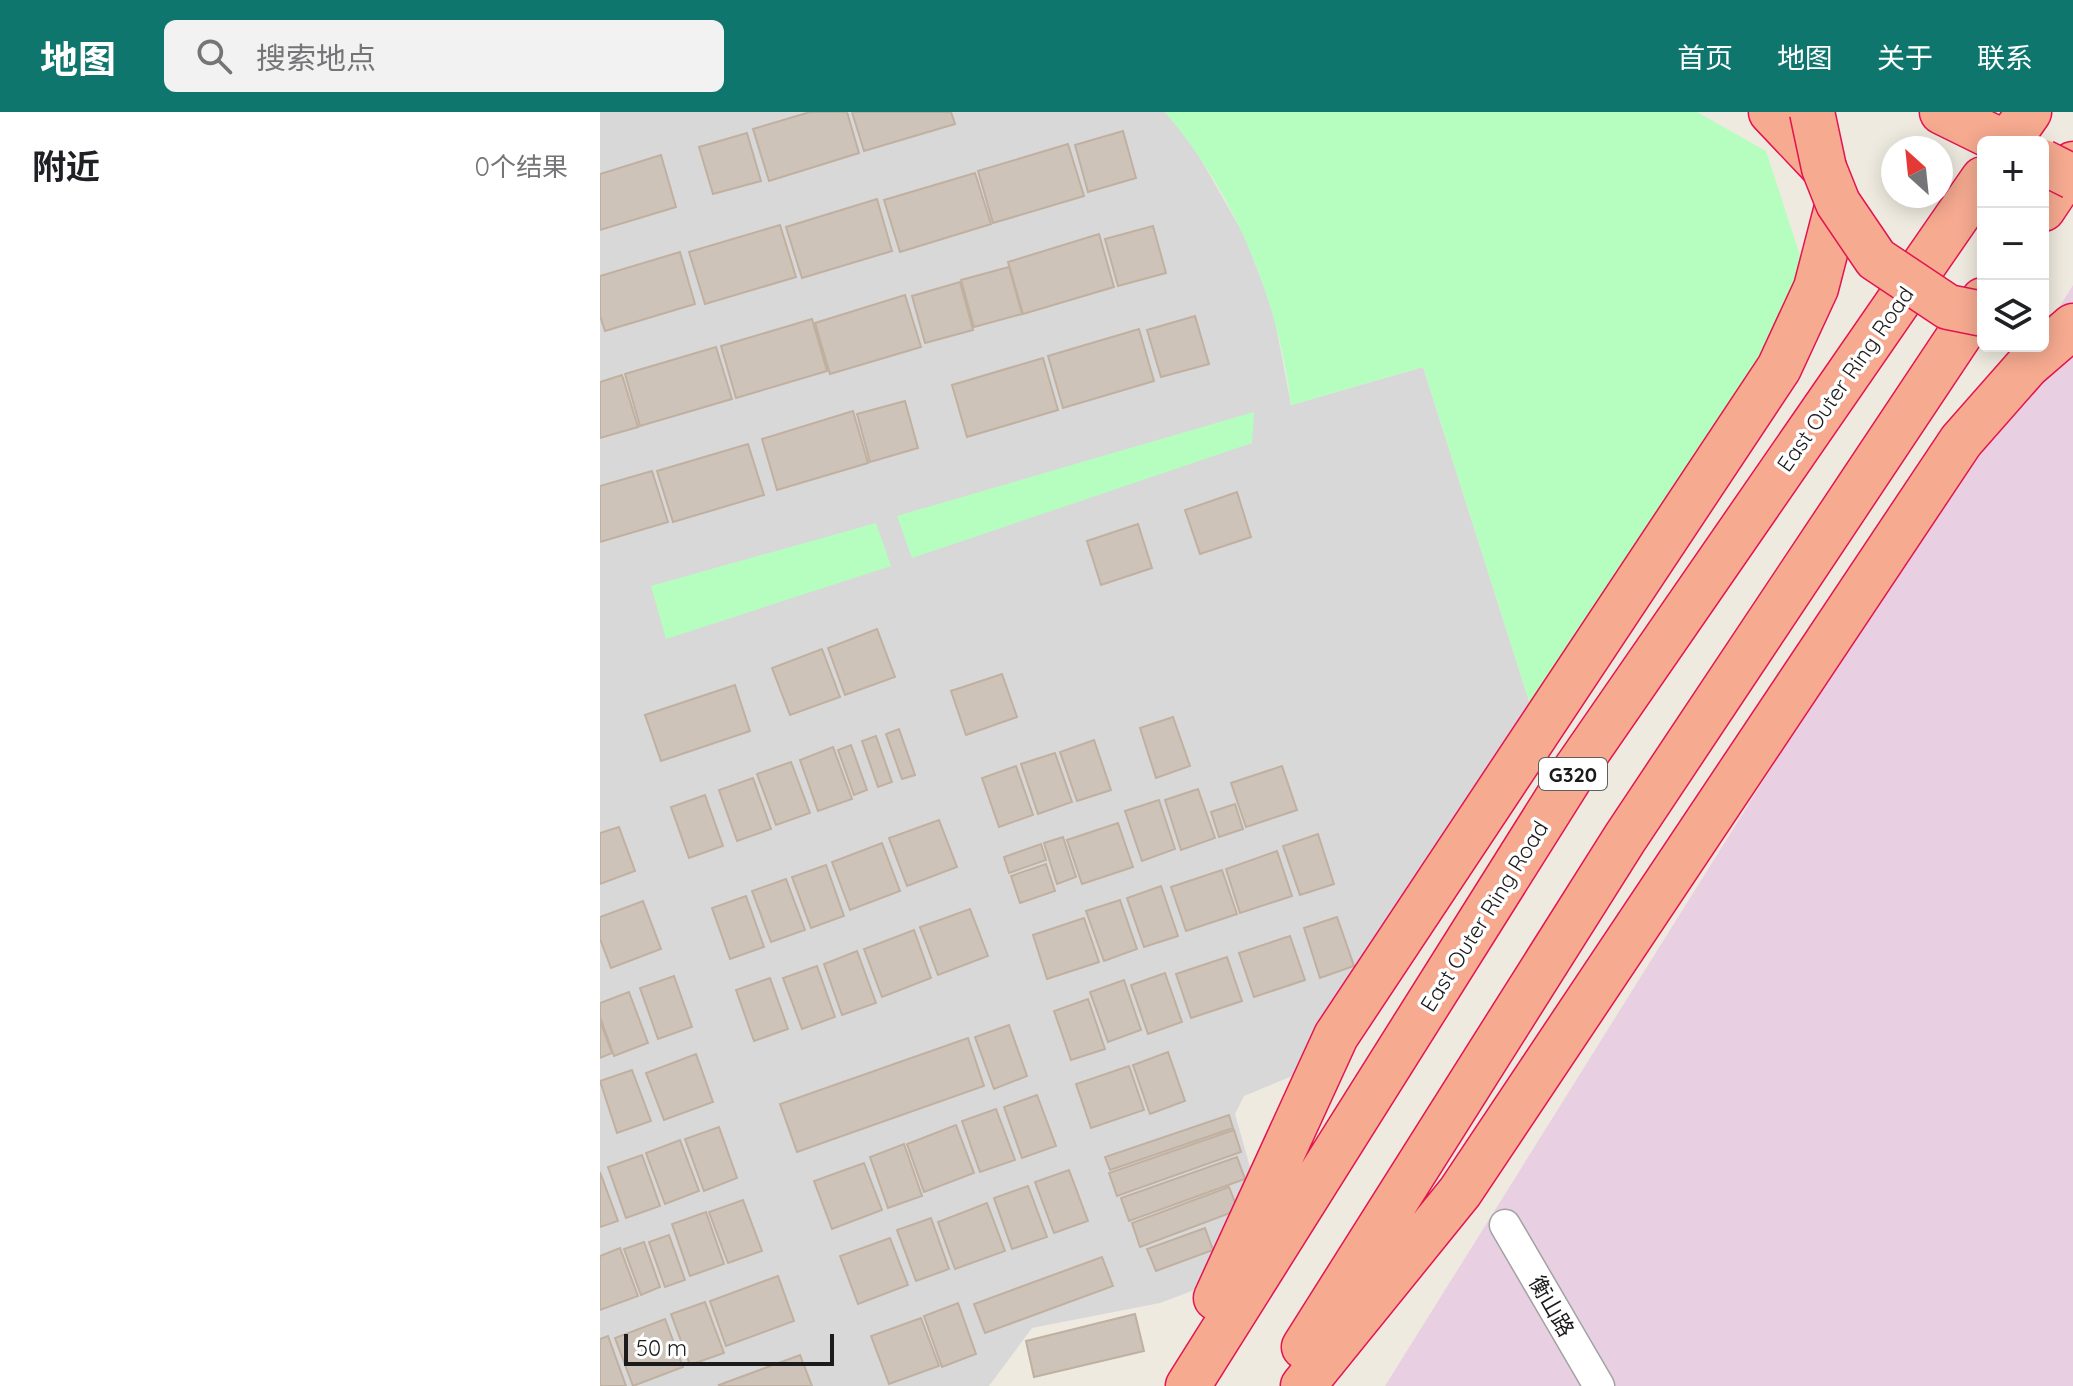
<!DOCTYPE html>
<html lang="zh">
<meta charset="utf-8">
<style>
body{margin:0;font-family:Quicksand,"Noto Sans SC",sans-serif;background:#f2f2f2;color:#202124}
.controls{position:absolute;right:24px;top:24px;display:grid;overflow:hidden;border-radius:12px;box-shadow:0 4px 20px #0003}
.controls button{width:72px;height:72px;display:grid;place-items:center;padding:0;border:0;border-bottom:2px solid #e0e0e0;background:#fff;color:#202124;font:40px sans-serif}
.compass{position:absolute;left:1281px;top:24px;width:72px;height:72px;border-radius:50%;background:#fff;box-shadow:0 4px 20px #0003;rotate:333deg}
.scale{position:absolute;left:24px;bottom:20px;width:210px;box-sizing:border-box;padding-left:8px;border:4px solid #1b1b1b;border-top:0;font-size:22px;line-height:28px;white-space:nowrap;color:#1b1b1b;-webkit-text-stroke:6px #fff;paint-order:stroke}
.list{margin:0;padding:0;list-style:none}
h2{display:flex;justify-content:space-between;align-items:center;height:104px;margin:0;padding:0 32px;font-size:34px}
h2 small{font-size:26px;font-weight:400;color:#757577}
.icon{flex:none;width:44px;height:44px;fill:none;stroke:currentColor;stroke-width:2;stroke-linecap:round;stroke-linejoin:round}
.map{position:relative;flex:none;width:1473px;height:1274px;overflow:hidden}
header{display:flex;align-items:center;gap:48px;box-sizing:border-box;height:112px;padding:0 40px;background:#0f766e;color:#fff}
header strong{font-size:38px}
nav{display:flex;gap:44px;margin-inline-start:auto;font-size:28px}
.search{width:560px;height:72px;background:#f2f2f2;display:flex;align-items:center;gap:20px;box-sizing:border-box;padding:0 28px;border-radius:12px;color:#757577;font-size:30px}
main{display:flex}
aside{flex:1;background:#fff}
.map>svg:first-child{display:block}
.residential{fill:#d9d8d8}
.industrial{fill:#e8d0e2}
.park{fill:#b6febf}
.building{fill:#cec3b8;stroke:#c0b0a0;stroke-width:2}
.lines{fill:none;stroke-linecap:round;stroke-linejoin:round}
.minor-casing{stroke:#a2a2a2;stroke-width:33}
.trunk-casing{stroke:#e41451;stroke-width:47}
.minor{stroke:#fff;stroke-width:30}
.trunk{stroke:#f6aa90;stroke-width:44}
.trunk-bridge-casing{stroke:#e41451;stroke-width:47;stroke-linecap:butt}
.trunk-bridge{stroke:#f6aa90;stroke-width:44}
.labels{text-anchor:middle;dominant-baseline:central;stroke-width:7;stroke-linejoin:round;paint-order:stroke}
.shield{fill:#fff;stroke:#5f5f5f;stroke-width:2}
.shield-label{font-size:20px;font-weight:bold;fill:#1b1b1b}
.street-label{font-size:22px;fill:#1b1b1b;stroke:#fff}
</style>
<header>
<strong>地图</strong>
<div class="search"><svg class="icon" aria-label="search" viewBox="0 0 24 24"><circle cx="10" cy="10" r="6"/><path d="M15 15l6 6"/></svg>搜索地点</div>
<nav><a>首页</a><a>地图</a><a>关于</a><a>联系</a></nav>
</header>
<main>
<aside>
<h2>附近<small>0个结果</small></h2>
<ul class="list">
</ul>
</aside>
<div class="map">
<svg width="1473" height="1274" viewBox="0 0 1473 1274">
<rect width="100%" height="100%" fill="#eeeadf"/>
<path class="residential" d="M0 0H565L591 30 644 123 673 198 691 293 823 255 935 608 697 962 644 984 635 1002 656 1076 600 1176 560 1191 432 1216 389 1274H0Z"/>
<path class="industrial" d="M1473 173V1274H785L1435 234Z"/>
<path class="park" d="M565 0H1097L1166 39 1208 168 935 608 823 255 691 293C678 186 635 82 565 0Z
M654 300 652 331 312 446 297 404Z
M276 411 291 454 66 527 51 474Z"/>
<path class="building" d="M210 0H247L259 41 169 69 153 17Z
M252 0H351L355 12 264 39Z
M523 19 536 66 488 80 475 33Z
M147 21 161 69 113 82 99 35Z
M468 32 484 84 393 111 378 59Z
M61 43 76 95 0 118V62Z
M375 61 391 112 300 140 284 88Z
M277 87 292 139 202 166 186 115Z
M180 113 196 165 105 192 89 140Z
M553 114 566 161 518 174 505 127Z
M499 122 514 175 423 202 408 150Z
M80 140 95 192 5 219 0 204V164Z
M409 155 422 202 374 215 361 168Z
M360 170 373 218 325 231 312 184Z
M305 183 321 235 230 262 215 211Z
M595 204 609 252 561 265 547 218Z
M212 207 227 259 136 286 121 234Z
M539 217 554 269 463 296 448 244Z
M116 235 132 287 40 314 25 262Z
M443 246 458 298 367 325 352 273Z
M22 263 38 315 0 326V270Z
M305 289 318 336 270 350 257 302Z
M253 299 268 351 177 378 162 327Z
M148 332 164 383 73 410 57 359Z
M52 359 68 410 0 430V374Z
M637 380 651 425 600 442 585 398Z
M538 412 552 456 501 473 487 429Z
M277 517 295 565 245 583 228 536Z
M222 537 240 585 190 603 172 556Z
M402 562 417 605 366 623 351 579Z
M135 573 150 619 61 649 45 603Z
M573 605 590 654 556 666 540 616Z
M299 617 315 663 302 667 286 622Z
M276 624 292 670 278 675 262 629Z
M494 628 511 678 477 689 460 640Z
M251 633 267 678 254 683 238 638Z
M233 635 252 687 218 699 200 648Z
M455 641 472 690 438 702 421 652Z
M191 650 210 701 176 713 157 662Z
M416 654 433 703 399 715 382 666Z
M682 654 697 698 646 715 631 671Z
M153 666 171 717 137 729 119 678Z
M598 677 615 726 581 738 565 688Z
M105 683 123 734 89 746 71 695Z
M559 688 575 737 542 749 525 699Z
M635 692 643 717 619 725 611 700Z
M339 708 357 755 307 774 289 726Z
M518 711 533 755 482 772 467 728Z
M19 715 35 759 0 772V721Z
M718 722 734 772 700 783 683 734Z
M463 725 476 765 457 772 444 731Z
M282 731 300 779 250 798 232 750Z
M441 732 446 748 409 761 404 745Z
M677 739 692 784 640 801 626 757Z
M446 752 455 779 420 791 411 764Z
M226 753 244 804 211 816 192 765Z
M622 758 637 802 586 819 571 775Z
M186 767 205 818 171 830 152 779Z
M561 774 578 824 544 835 527 786Z
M146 784 164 835 130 847 112 796Z
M520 788 537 837 504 849 486 799Z
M43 789 61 837 11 856 0 827V805Z
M370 797 388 844 338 863 320 815Z
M737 805 754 854 720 866 704 816Z
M484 806 499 850 447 867 433 823Z
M314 818 331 866 282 885 264 837Z
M690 824 705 868 654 885 639 841Z
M257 839 276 891 242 903 224 852Z
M627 845 642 889 591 906 576 862Z
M217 854 235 905 202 917 183 866Z
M565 861 582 910 548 922 531 873Z
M74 864 92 915 58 927 40 876Z
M170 866 188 917 154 929 136 878Z
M524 868 541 918 508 930 490 880Z
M29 880 48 931 14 944 0 905V891Z
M488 887 505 937 471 948 454 899Z
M0 909 12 941 0 946Z
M409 913 427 964 394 977 375 925Z
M368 926 384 974 197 1040 180 992Z
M568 940 585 989 550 1002 533 953Z
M96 942 113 990 64 1008 46 961Z
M529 954 544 998 491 1016 476 972Z
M32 958 51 1009 17 1021 0 969Z
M437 983 456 1034 422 1046 404 995Z
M396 997 415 1048 380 1060 362 1009Z
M629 1003 633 1016 510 1058 505 1045Z
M356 1013 374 1061 324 1080 307 1032Z
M119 1015 137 1066 104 1079 85 1027Z
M634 1018 641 1040 517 1084 509 1061Z
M80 1028 99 1079 65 1092 46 1041Z
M304 1032 322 1084 288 1096 270 1045Z
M42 1043 60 1094 26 1106 8 1055Z
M637 1045 645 1067 529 1109 521 1086Z
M264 1051 282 1098 232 1117 214 1069Z
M469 1058 488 1109 454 1121 435 1070Z
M0 1060 18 1109 0 1115Z
M428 1074 447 1125 412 1137 394 1086Z
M629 1075 638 1098 540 1135 532 1111Z
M143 1088 162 1139 128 1151 109 1100Z
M387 1091 405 1139 355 1157 338 1110Z
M106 1100 124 1152 90 1164 72 1112Z
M331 1106 349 1157 316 1169 297 1118Z
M605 1116 613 1138 556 1159 547 1137Z
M69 1123 85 1168 65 1175 49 1130Z
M290 1126 308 1173 258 1192 240 1144Z
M44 1130 60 1175 41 1183 24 1137Z
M20 1136 38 1184 0 1198V1144Z
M502 1145 513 1174 385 1221 374 1192Z
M178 1164 194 1209 126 1234 110 1189Z
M105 1190 124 1241 90 1253 71 1202Z
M358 1191 376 1242 342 1255 324 1204Z
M535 1202 544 1239 434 1265 426 1229Z
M321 1206 339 1254 289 1272 271 1224Z
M65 1207 83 1255 33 1274 15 1226Z
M8 1224 26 1274H0V1227Z
M200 1243 212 1274H120L119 1273Z"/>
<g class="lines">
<g class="minor-casing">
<path id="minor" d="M905 1113 999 1274"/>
</g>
<g class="trunk-casing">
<path id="trunk" d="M1171 0 1224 56
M1342 0 1403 30
M1408 30 1429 0
M1443 97 1473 52
M616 1186 736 924 1179 256 1216 176 1238 91
M704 1235 1025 726 1383 188
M588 1274 975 658 1383 67
M703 1274 860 1080 1361 329 1427 254 1473 214"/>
</g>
<use href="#minor" class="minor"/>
<use href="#trunk" class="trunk"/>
<g class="trunk-bridge-casing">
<path id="trunk-bridge" d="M1212 0 1224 56 1238 91 1276 147 1348 195 1383 202
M1443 50 1473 65"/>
</g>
<use href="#trunk-bridge" class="trunk-bridge"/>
</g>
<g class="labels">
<rect class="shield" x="939" y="646" width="68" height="32" rx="6"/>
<g class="shield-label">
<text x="973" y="662">G320</text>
</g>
<g class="street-label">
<text transform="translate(1245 267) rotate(-55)">East Outer Ring Road</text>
<text transform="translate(884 804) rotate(-58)">East Outer Ring Road</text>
<text transform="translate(952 1194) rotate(60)">衡山路</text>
</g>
</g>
</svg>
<div class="controls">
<button>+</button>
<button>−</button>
<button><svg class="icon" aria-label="layers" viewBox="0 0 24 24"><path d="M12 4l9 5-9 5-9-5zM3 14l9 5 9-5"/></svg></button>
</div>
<svg class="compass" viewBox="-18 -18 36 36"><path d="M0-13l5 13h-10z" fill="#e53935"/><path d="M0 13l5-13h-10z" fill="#757577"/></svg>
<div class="scale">50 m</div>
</div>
</main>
